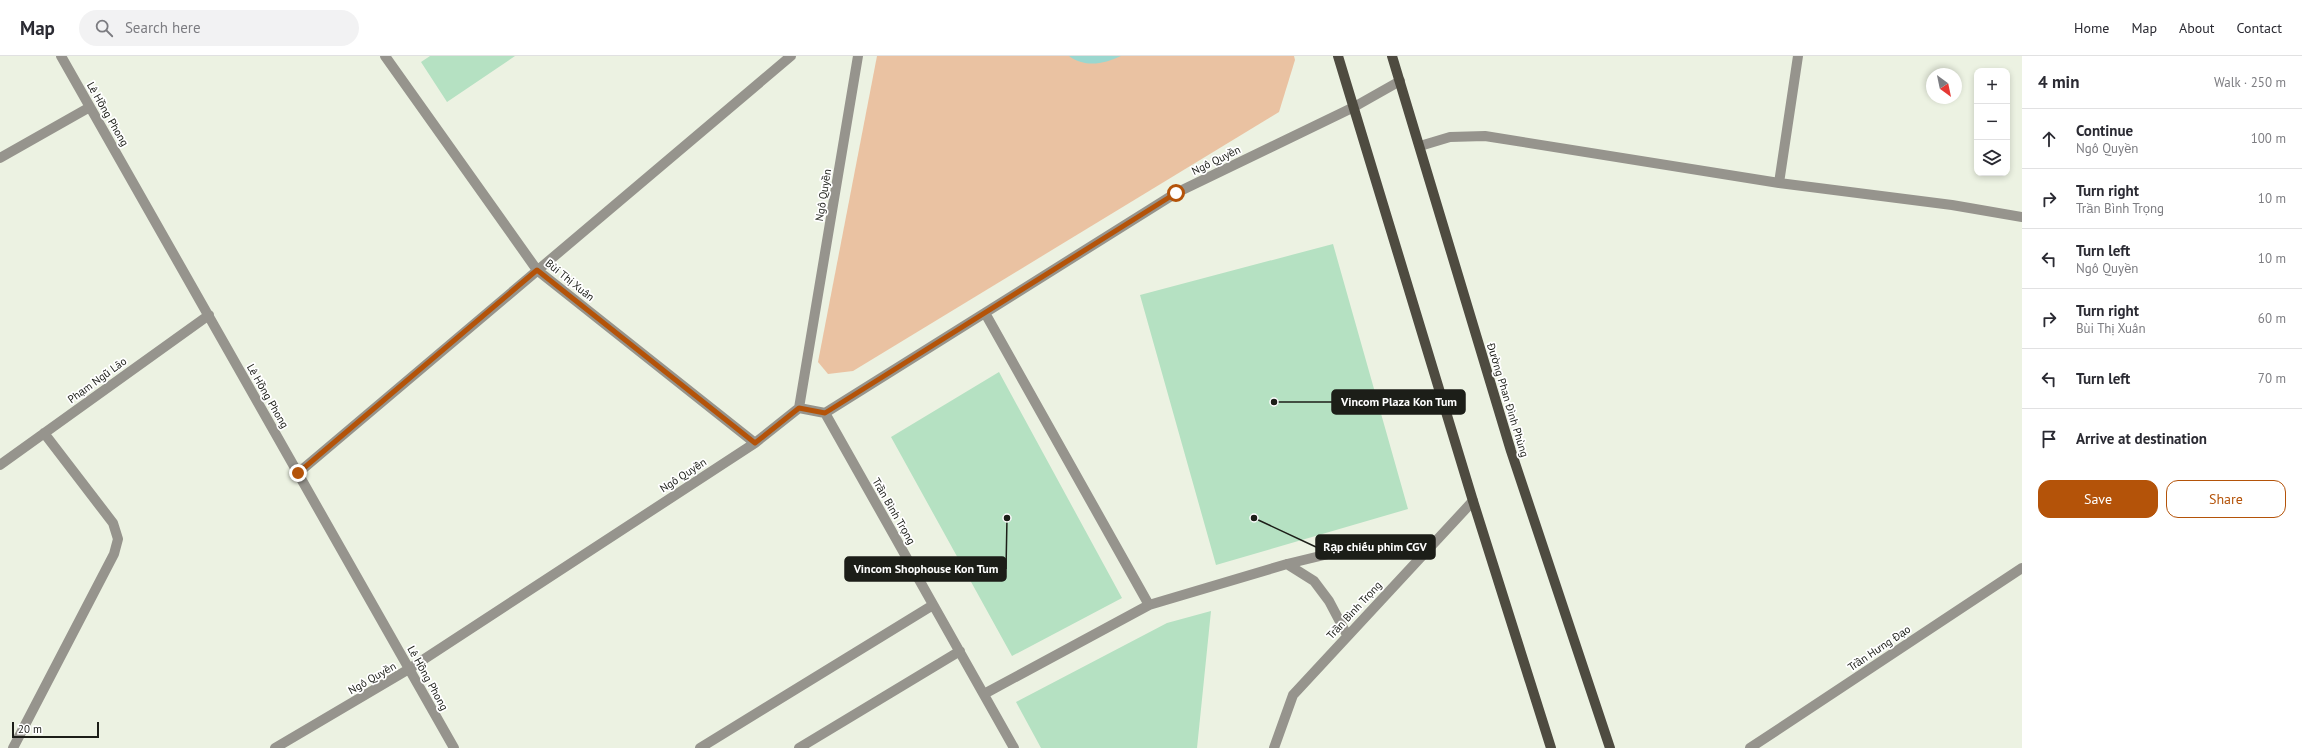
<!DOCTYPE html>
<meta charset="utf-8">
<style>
body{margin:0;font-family:"PT Sans",sans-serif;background:#f2f2f3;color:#2b2b33}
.controls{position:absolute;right:12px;top:12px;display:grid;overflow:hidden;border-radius:8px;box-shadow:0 2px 6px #0003}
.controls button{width:36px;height:36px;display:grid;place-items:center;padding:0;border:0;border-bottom:1px solid #e1e1e2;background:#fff;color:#2b2b33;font:20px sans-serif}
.compass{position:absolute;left:1926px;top:12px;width:36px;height:36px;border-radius:50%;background:#fff;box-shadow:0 2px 6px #0003;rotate:147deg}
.scale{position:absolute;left:12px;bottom:10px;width:87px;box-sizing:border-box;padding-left:4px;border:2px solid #1c1e18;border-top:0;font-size:11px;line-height:14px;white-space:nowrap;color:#1c1e18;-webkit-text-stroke:3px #fff;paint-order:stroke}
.stop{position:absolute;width:12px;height:12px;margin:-9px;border:3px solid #b45309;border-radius:50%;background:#fff}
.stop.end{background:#b45309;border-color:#fff;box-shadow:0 1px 4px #0008}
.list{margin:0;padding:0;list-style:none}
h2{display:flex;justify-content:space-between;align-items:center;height:52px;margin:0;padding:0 16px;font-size:17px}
h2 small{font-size:13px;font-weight:400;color:#7c7c81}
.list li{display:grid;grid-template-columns:26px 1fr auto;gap:12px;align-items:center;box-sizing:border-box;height:60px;padding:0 16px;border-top:1px solid #e1e1e2}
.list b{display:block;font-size:15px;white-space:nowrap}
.list p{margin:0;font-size:13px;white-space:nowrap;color:#7c7c81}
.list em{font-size:13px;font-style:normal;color:#7c7c81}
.actions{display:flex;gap:8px;padding:12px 16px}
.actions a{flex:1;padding:9px 0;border:1px solid #b45309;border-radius:12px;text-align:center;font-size:14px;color:#b45309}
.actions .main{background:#b45309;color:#fff}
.icon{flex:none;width:22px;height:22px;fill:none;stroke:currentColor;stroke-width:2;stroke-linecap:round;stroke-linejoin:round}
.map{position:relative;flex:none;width:2022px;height:692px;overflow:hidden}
header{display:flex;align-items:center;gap:24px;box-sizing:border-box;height:56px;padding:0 20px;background:#fff;border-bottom:1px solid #e1e1e2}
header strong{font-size:19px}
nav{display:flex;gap:22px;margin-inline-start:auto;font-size:14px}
.search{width:280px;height:36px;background:#f2f2f3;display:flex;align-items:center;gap:10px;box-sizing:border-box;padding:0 14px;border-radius:22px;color:#7c7c81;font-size:15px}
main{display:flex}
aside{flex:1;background:#fff}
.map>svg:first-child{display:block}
.green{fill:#eac2a2}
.water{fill:#9ad7cf}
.building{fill:#b5e1c2}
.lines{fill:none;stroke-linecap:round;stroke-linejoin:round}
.minor{stroke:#96948d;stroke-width:10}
.major{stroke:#4e4b40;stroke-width:10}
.route{stroke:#b45309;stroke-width:5}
.labels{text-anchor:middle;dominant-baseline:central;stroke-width:3.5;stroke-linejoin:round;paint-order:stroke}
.street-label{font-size:11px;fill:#1c1e18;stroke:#fff}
.leader{fill:none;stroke:#1c1e18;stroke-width:1.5}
.callout-dot{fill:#1c1e18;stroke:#fff;stroke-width:1.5}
.callout{fill:#1c1e18;stroke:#1c1e18;stroke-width:1.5}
.callout-label{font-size:12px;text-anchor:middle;font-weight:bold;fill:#fff}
</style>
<header>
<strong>Map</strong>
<div class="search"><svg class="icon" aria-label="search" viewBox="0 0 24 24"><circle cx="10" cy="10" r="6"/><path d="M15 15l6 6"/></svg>Search here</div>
<nav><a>Home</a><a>Map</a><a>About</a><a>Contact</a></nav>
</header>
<main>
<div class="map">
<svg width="2022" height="692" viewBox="0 0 2022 692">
<rect width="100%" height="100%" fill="#ecf2e2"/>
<path class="green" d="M877 0H1294L1295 4 1279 56 853 315 828 318 818 306Z"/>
<path class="water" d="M1069 0H1121C1104 8 1085 12 1069 0Z"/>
<path class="building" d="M430 0H515L447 46 421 6Z
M1333 188 1408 453 1216 509 1140 239Z
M999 316 1122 542 1012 600 891 381Z
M1211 555 1197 692H1041L1016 646 1167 567Z"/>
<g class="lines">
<path class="minor" d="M61 0 454 692
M385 0 537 214 755 387
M1420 90 1450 81 1485 80 1779 127 1952 149 2022 161
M0 102 90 51
M1779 127 1798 0
M985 257 1149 549
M799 352 825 357 1014 692
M825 357 1176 137 1354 51 1400 25
M0 409 209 259
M298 417 791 0
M1287 508 1314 525 1329 545 1347 579
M984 638 1149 549 1287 508 1378 486 1436 485
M13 692 114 498 118 483 113 467 44 377
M275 692 409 613 755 387 799 352 858 0
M700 692 933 549
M799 692 960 595
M1274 692 1293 639 1473 445
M1750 692 2022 512"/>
<path class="major" d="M1338 0 1473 445 1551 692
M1392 0 1511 395 1610 692"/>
</g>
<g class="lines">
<path class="route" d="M298 417 537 214 755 387 799 352 825 357 1176 137"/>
</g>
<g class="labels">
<g class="street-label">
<text transform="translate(108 58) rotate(60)">Lê Hồng Phong</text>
<text transform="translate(1216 104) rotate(-26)">Ngô Quyền</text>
<text transform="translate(823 139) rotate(-81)">Ngô Quyền</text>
<text transform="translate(570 224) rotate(39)">Bùi Thị Xuân</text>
<text transform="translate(97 324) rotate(-36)">Phạm Ngũ Lão</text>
<text transform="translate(268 340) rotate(60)">Lê Hồng Phong</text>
<text transform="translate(1508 344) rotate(73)">Đường Phan Đình Phùng</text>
<text transform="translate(683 419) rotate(-33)">Ngô Quyền</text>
<text transform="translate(894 455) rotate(60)">Trần Bình Trọng</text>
<text transform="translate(1354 554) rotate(-47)">Trần Bình Trọng</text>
<text transform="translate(1879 592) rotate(-34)">Trần Hưng Đạo</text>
<text transform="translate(372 622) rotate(-30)">Ngô Quyền</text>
<text transform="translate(428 622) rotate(61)">Lê Hồng Phong</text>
</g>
</g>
<path class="leader" d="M1274 346L1332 346M1254 462L1316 491M1007 462L1006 513"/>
<g class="callout-dot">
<circle cx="1274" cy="346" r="4"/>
<circle cx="1254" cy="462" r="4"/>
<circle cx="1007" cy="462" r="4"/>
</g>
<g class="callout">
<rect x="1332" y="334" width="133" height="24" rx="4"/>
<rect x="1316" y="479" width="119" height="24" rx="4"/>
<rect x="845" y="501" width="161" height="24" rx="4"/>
</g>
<g class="callout-label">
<text x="1399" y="350">Vincom Plaza Kon Tum</text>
<text x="1375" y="495">Rạp chiếu phim CGV</text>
<text x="926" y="517">Vincom Shophouse Kon Tum</text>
</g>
</svg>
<div class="controls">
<button>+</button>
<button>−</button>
<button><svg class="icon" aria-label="layers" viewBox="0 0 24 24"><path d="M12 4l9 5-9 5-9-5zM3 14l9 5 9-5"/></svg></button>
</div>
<svg class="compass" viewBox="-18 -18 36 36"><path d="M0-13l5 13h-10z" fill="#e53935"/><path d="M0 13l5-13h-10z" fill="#7c7c81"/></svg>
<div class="scale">20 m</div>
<div class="stop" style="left:1176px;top:137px"></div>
<div class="stop end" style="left:298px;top:417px"></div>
</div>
<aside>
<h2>4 min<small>Walk · 250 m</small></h2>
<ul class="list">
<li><svg class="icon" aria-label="ahead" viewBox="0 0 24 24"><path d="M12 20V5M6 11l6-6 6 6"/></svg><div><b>Continue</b><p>Ngô Quyền</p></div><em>100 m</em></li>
<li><svg class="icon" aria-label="right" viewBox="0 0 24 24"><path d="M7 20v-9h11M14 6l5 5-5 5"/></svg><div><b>Turn right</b><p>Trần Bình Trọng</p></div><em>10 m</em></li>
<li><svg class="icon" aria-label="left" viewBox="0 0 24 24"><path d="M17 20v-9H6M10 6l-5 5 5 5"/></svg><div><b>Turn left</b><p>Ngô Quyền</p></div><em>10 m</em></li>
<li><svg class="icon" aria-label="right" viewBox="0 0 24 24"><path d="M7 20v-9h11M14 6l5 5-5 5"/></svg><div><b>Turn right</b><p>Bùi Thị Xuân</p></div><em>60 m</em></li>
<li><svg class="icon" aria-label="left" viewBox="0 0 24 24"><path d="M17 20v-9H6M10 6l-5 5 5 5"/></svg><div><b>Turn left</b></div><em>70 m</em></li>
<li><svg class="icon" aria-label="arrive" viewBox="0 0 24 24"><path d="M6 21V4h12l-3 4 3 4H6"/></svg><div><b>Arrive at destination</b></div></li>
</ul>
<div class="actions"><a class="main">Save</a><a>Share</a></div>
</aside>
</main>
